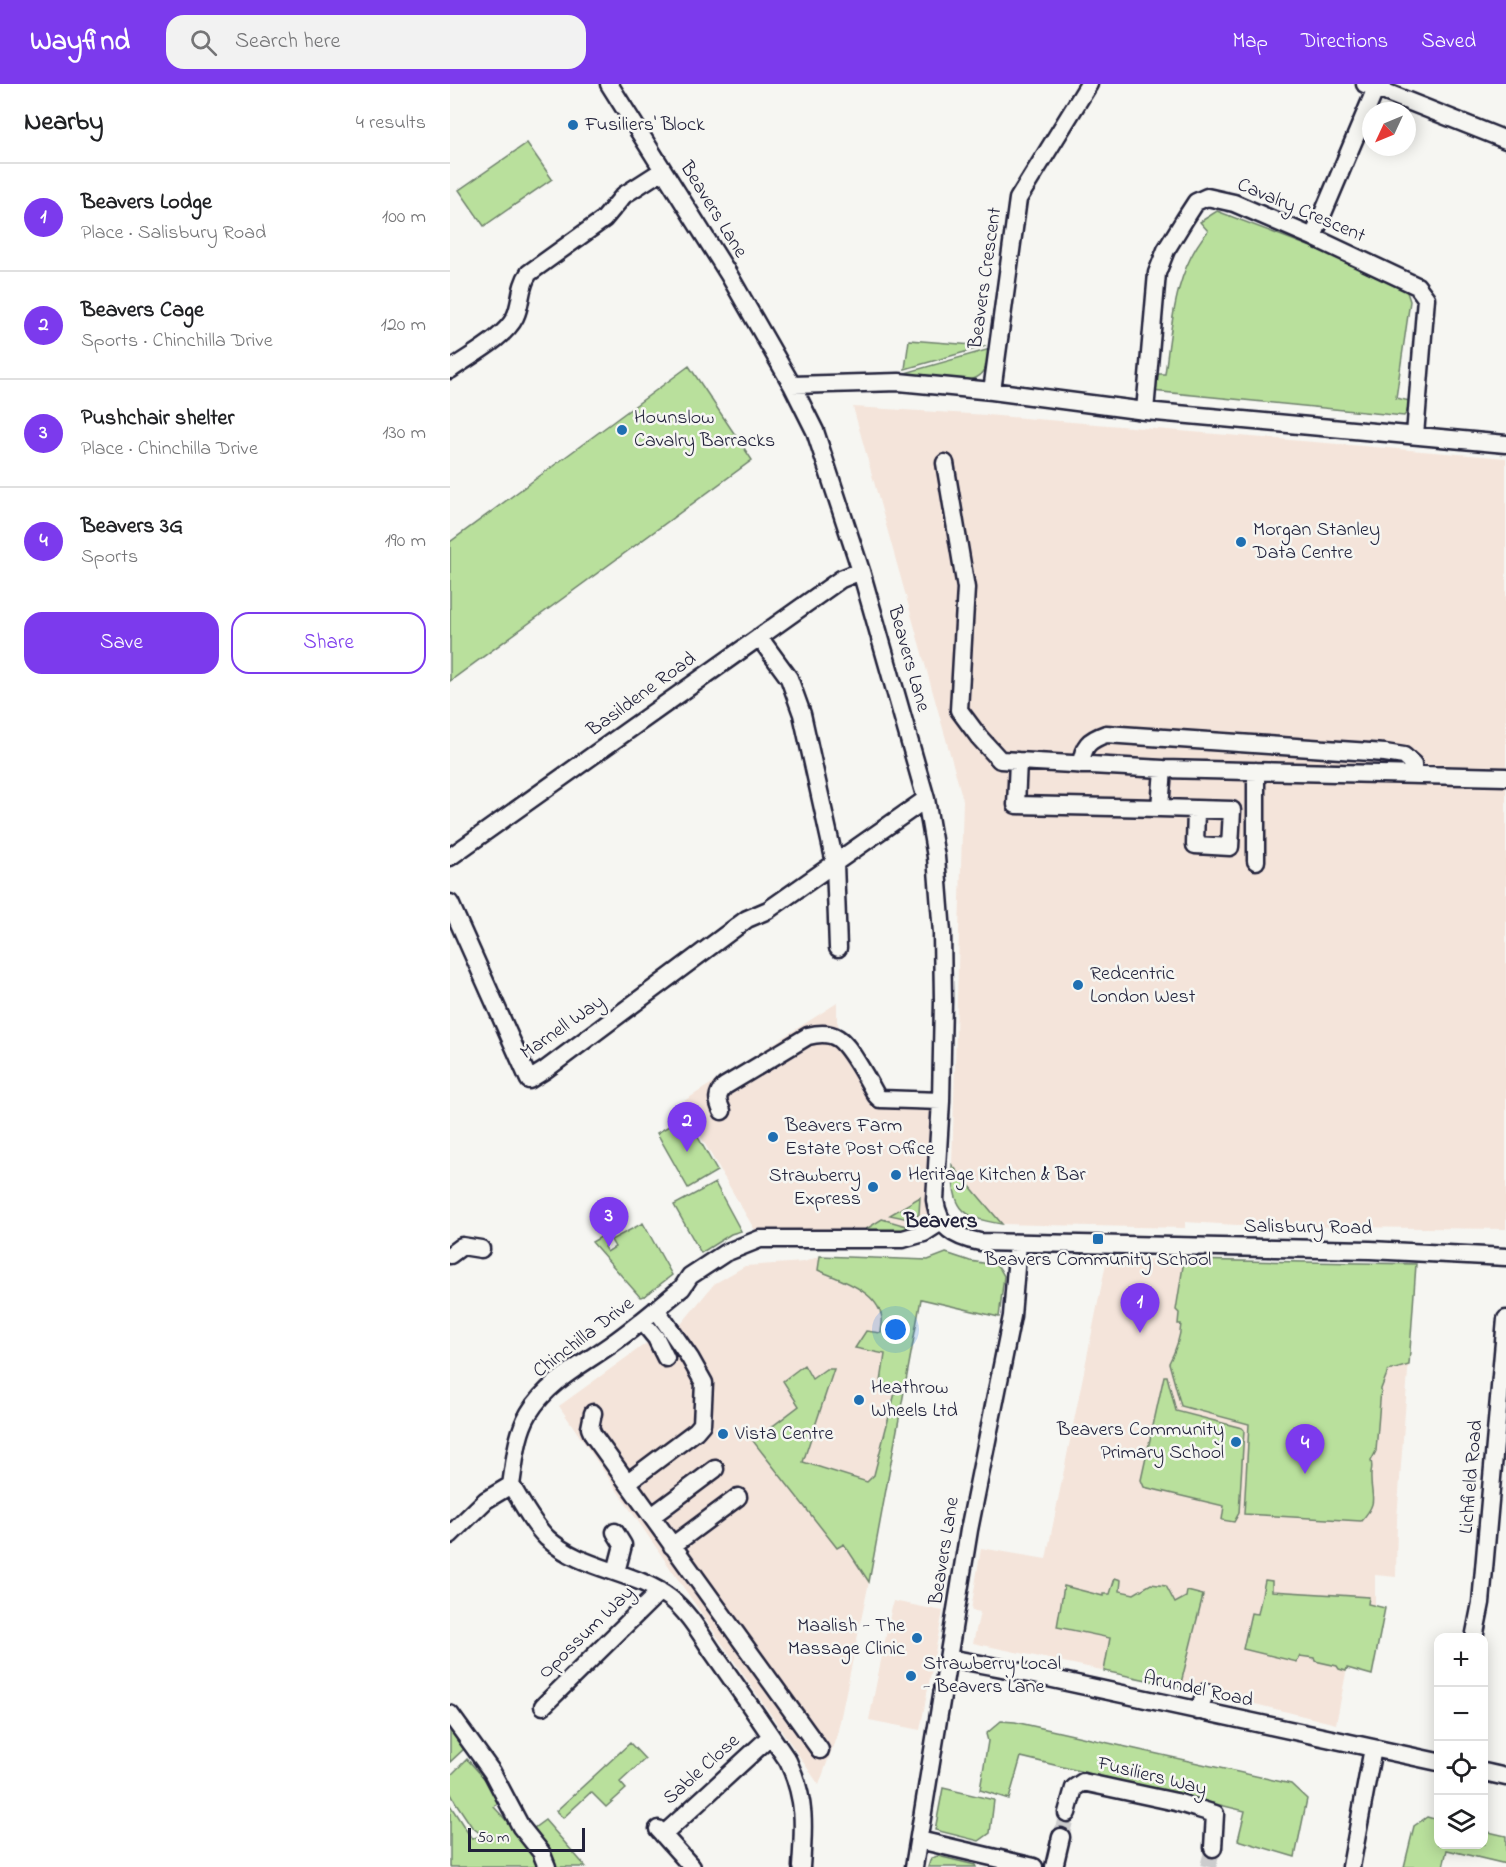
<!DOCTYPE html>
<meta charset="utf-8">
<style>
body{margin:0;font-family:"Indie Flower",sans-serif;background:#f2f2f2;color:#202124}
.controls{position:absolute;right:18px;bottom:18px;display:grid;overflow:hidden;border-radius:12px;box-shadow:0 3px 15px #0003}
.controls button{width:54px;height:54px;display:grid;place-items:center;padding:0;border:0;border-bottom:2px solid #e0e0e0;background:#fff;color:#202124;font:30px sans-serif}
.compass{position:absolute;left:912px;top:18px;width:54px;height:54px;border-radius:50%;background:#fff;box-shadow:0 3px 15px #0003;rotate:226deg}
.scale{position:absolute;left:18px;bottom:15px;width:117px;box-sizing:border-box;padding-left:6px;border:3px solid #22223b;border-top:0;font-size:16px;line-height:21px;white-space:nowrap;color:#22223b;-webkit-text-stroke:4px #f6f6f2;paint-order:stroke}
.you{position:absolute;left:446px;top:1246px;width:21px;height:21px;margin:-15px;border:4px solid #fff;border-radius:50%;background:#1a73e8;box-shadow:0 0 0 9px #1a73e833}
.badge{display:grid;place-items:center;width:39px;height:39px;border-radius:50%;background:#7c3aed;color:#fff;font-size:20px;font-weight:700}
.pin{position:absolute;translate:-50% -50px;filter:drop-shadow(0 2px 3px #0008)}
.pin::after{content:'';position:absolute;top:32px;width:21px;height:18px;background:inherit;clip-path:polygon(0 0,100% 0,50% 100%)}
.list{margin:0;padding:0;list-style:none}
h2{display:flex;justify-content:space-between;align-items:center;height:78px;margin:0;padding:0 24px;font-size:26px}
h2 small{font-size:20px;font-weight:400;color:#757577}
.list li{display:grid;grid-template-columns:39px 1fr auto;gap:18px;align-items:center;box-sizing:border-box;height:108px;padding:0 24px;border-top:2px solid #e0e0e0}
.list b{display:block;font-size:22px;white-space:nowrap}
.list p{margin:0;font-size:20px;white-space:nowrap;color:#757577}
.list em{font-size:20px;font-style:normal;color:#757577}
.actions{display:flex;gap:12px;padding:18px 24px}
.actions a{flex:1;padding:14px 0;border:2px solid #7c3aed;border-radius:18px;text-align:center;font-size:21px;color:#7c3aed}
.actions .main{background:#7c3aed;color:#fff}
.icon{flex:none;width:33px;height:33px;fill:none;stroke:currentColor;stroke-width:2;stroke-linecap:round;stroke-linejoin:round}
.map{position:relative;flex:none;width:1056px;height:1783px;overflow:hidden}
header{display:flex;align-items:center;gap:36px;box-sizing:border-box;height:84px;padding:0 30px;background:#7c3aed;color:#fff}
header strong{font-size:28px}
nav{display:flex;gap:33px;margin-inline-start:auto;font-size:21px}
.search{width:420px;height:54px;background:#f2f2f2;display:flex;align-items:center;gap:15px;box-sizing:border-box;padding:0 21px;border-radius:18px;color:#757577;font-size:22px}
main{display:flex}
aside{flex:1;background:#fff}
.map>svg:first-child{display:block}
.built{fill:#f4e4da}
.green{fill:#b9e09c;stroke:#6e816c;stroke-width:1.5}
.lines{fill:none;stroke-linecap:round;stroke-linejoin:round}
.minor-tunnel{stroke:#cccccd;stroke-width:16;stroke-dasharray:16 8;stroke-linecap:butt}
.minor-casing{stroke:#22223b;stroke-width:21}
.minor{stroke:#f6f6f2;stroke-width:16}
.poi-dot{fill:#1f6fb2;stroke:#f6f6f2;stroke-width:2}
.labels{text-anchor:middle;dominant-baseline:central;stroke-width:5;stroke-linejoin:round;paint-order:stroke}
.poi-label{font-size:20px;fill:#22223b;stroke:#f6f6f2;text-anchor:start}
.street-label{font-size:20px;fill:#22223b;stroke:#f6f6f2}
.quarter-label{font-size:22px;font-weight:bold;fill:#22223b;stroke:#f6f6f2}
</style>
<header>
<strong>Wayfind</strong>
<div class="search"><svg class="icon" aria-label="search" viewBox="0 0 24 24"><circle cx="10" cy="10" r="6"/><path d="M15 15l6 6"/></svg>Search here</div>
<nav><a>Map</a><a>Directions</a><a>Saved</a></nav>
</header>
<main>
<aside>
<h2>Nearby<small>4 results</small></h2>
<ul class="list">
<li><span class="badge">1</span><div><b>Beavers Lodge</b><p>Place · Salisbury Road</p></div><em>100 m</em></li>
<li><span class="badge">2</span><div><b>Beavers Cage</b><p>Sports · Chinchilla Drive</p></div><em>120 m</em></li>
<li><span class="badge">3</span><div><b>Pushchair shelter</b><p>Place · Chinchilla Drive</p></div><em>130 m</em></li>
<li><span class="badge">4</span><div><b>Beavers 3G</b><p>Sports</p></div><em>190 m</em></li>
</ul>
<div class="actions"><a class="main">Save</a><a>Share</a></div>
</aside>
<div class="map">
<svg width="1056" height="1783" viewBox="0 0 1056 1783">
<rect width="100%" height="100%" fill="#f6f6f2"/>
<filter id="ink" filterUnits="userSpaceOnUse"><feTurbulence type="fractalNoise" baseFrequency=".0167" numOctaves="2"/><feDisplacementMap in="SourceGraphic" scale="12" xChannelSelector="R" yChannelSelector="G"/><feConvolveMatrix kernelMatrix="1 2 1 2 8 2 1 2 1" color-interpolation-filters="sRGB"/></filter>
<g filter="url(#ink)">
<path class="built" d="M403 323 537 331 1056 374V1145L805 1142 735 1138V1144L552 1140 502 1081 513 716Z
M387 919V937L394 958 426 1011 491 1017 481 1146 310 1155 231 1019Z
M370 1172 368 1186 414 1207 425 1219 432 1234 431 1249 435 1270 430 1304 445 1309 424 1391 417 1398 371 1383 394 1460 419 1498 387 1651 369 1701 109 1322 198 1258 232 1239 264 1200 295 1182 354 1178Z
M657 1174 966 1180 947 1435 946 1493 925 1491V1521L935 1524 922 1591 897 1584 886 1640 756 1608 523 1559 530 1528 521 1526 531 1464 596 1475Z
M443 1517 493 1527 470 1646 419 1636Z"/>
<path class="green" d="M77 59 102 95 34 142 9 106Z
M767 127 937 192 956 205 960 217 946 314 960 317 957 328 954 332 702 307 701 290H715C722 240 724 187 758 147L750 138Z
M459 256 536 262 455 285Z
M540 265C538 279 537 291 521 296L457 291 455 289Z
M239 282 302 376 0 597V458Z
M236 1032 267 1087 238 1104 207 1049Z
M502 1081 552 1140C508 1133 504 1124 502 1081Z
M265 1099 291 1147 281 1150 251 1169 224 1121Z
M470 1113 469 1130 463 1136 440 1131Z
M432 1135 460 1143 449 1147H413Z
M193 1139 222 1191 195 1212 190 1213 142 1158 154 1151 157 1158 154 1163 157 1168 165 1163 161 1156Z
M496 1169 520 1177 546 1181 550 1185 554 1192 549 1233 471 1215 419 1498 394 1460 387 1464 303 1357 349 1322 333 1297 354 1281 362 1295 376 1285H384L353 1378 417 1398 424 1391 445 1309 430 1305 435 1270 405 1264 416 1247 431 1249C431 1244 433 1238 432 1234 427 1206 390 1196 368 1186L370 1172 478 1176Z
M734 1176 966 1180 959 1281 938 1287 931 1305 926 1367 921 1377C923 1383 921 1385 921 1391 920 1414 930 1416 911 1437L794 1430 799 1340 731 1322 719 1279C726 1266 730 1255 731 1240H728L729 1229 726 1226Z
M714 1292H717L726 1327 792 1344 794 1346 789 1429 784 1438 772 1436 774 1422 694 1403 691 1396Z
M665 1494 671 1496 670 1507 684 1510 701 1500 716 1502 725 1519 736 1513 737 1507 753 1511 730 1603 654 1587 660 1554 607 1543 614 1502 653 1512V1510H660Z
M815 1496 822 1497V1507L919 1513 918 1520 935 1524 922 1591 897 1584 896 1587 889 1585 887 1582 865 1577 864 1574 850 1572 847 1578 793 1565 801 1529 808 1530Z
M0 1636 16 1663 0 1678Z
M551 1637 565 1638 841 1700 857 1715 845 1773 788 1756 795 1727 571 1673 559 1715 530 1706 538 1657 536 1650Z
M180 1659 195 1675 170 1698 176 1705 156 1723 141 1708 113 1734 106 1727Z
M17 1675 52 1714 44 1723 73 1755 91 1783H0V1721L22 1755 32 1751 22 1743 6 1719 0 1708V1692Z
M493 1704 544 1716 540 1749 529 1757 485 1746Z
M977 1733 988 1736V1760H1034V1747L1056 1752V1780L997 1766 993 1783H954L964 1742Z
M95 1736 136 1783H101L80 1747Z
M488 1772 525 1781 526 1783H478L481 1774Z"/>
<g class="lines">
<path class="minor-tunnel" d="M611 1753 617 1729
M758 1783 763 1764"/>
<g class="minor-casing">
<path id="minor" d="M159 0 279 191 342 301 365 347 411 487 476 715 486 773 492 849 493 917 491 1017 485 1116C489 1144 504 1153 530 1158L920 1166 1056 1173
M915 0 1056 56
M863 153 926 4
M0 286C19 272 55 254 65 233 72 219 69 203 79 189L154 135 174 111 213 86
M342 301 449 298 542 307 695 327 1056 360
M542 307 568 115 639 0
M695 327 707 189 716 166 735 135 746 118 757 113 784 119 863 153 967 202 976 214 965 351
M495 379 516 504 509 626 529 653 550 676 713 685 1056 693
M309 553 339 594 352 630 385 779 388 864
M568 677 566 721 710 724
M631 681C633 661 639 656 656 650L935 669 954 672 963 680V690
M713 685 710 724 782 726 780 763 745 761 746 725
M0 773 391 495 411 487
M806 777V687
M0 819 79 996 95 986 297 835 318 826 476 715
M272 1027C267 1016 266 1011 275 1002L358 952C386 945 393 956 407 978 414 989 420 1000 426 1011L430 1015 491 1017
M0 1171 12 1162 31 1165
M192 1237 206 1254 216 1274
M143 1329 140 1344 143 1351 370 1666
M178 1398 246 1347 252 1340 254 1299 240 1274 206 1225
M202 1432 265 1385
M165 1448 173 1461 166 1488
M0 1451 36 1416 61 1401
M222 1462 288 1413
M1024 1554 1031 1519 1056 1235
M499 1574 552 1584 988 1678
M93 1622 210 1507
M748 1627 756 1608
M0 1630 42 1688 71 1743 91 1768 97 1783
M1034 1688 1056 1693
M617 1729 624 1704 633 1698 726 1718 765 1730 763 1764
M208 1745 242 1783
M213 1751 321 1652
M469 1756 584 1783
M351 1783C354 1742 356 1715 338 1677 313 1640 288 1604 262 1567 250 1549 237 1527 220 1514 183 1486 131 1486 97 1454 82 1439 72 1419 61 1401 65 1377 66 1351 79 1329 98 1297 134 1280 163 1259 187 1242 210 1222 232 1204L240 1192 275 1169 310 1155H453L474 1149 491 1138
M464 1783 519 1446 562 1232 568 1159
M604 1783 611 1753
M901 1783 923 1664"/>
</g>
<use href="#minor" class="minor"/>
</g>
</g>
<g class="poi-dot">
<circle cx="123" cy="41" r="6"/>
<circle cx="172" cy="346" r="6"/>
<circle cx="791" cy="458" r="6"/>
<circle cx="628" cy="901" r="6"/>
<circle cx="323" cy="1053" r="6"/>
<circle cx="446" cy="1091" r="6"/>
<circle cx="423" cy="1103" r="6"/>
<rect x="642" y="1149" width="12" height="12" rx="3"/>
<circle cx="409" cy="1316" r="6"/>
<circle cx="273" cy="1350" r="6"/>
<circle cx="786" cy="1358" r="6"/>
<circle cx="467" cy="1554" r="6"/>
<circle cx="461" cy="1592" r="6"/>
</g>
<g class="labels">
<g class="poi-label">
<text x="135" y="41">Fusiliers' Block</text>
<text x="184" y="334">Hounslow<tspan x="184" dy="23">Cavalry Barracks</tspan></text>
<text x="803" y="446">Morgan Stanley<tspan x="803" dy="23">Data Centre</tspan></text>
<text x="640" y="890">Redcentric<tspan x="640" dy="23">London West</tspan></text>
<text x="335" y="1042">Beavers Farm<tspan x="335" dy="23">Estate Post Office</tspan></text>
<text x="458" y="1091">Heritage Kitchen &amp; Bar</text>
<text x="411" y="1092" text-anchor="end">Strawberry<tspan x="411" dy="23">Express</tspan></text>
<text x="648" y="1176" text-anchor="middle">Beavers Community School</text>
<text x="421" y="1304">Heathrow<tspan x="421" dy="23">Wheels Ltd</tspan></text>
<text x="774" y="1346" text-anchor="end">Beavers Community<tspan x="774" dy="23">Primary School</tspan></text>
<text x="285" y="1350">Vista Centre</text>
<text x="455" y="1542" text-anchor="end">Maalish - The<tspan x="455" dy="23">Massage Clinic</tspan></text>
<text x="473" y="1580">Strawberry Local<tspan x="473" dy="23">- Beavers Lane</tspan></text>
</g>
<g class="street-label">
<text transform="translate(263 126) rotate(58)">Beavers Lane</text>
<text transform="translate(851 127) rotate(23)">Cavalry Crescent</text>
<text transform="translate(536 194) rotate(-82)">Beavers Crescent</text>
<text transform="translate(458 575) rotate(74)">Beavers Lane</text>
<text transform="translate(192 611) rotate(-36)">Basildene Road</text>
<text transform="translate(113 944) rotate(-35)">Marnell Way</text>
<text transform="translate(858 1144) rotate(1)">Salisbury Road</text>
<text transform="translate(134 1254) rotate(-37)">Chinchilla Drive</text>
<text transform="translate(1022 1393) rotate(-85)">Lichfield Road</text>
<text transform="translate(495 1467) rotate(-81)">Beavers Lane</text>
<text transform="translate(137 1549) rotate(-44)">Opossum Way</text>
<text transform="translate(748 1606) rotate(12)">Arundel Road</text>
<text transform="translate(252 1686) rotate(-42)">Sable Close</text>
<text transform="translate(702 1693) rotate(14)">Fusiliers Way</text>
</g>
<g class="quarter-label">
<text x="491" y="1138">Beavers</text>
</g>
</g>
</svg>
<div class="controls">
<button>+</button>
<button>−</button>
<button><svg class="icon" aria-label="locate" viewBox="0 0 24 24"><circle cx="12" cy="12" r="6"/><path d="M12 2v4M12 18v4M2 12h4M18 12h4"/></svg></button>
<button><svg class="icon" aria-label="layers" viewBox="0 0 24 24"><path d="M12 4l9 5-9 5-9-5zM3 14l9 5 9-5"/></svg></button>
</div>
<svg class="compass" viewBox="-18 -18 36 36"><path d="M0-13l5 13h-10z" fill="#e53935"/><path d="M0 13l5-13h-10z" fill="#757577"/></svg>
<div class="scale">50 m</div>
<div class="you"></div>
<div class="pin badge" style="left:690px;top:1249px">1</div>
<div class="pin badge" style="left:237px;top:1068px">2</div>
<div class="pin badge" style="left:159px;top:1163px">3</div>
<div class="pin badge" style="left:855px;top:1390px">4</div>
</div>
</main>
